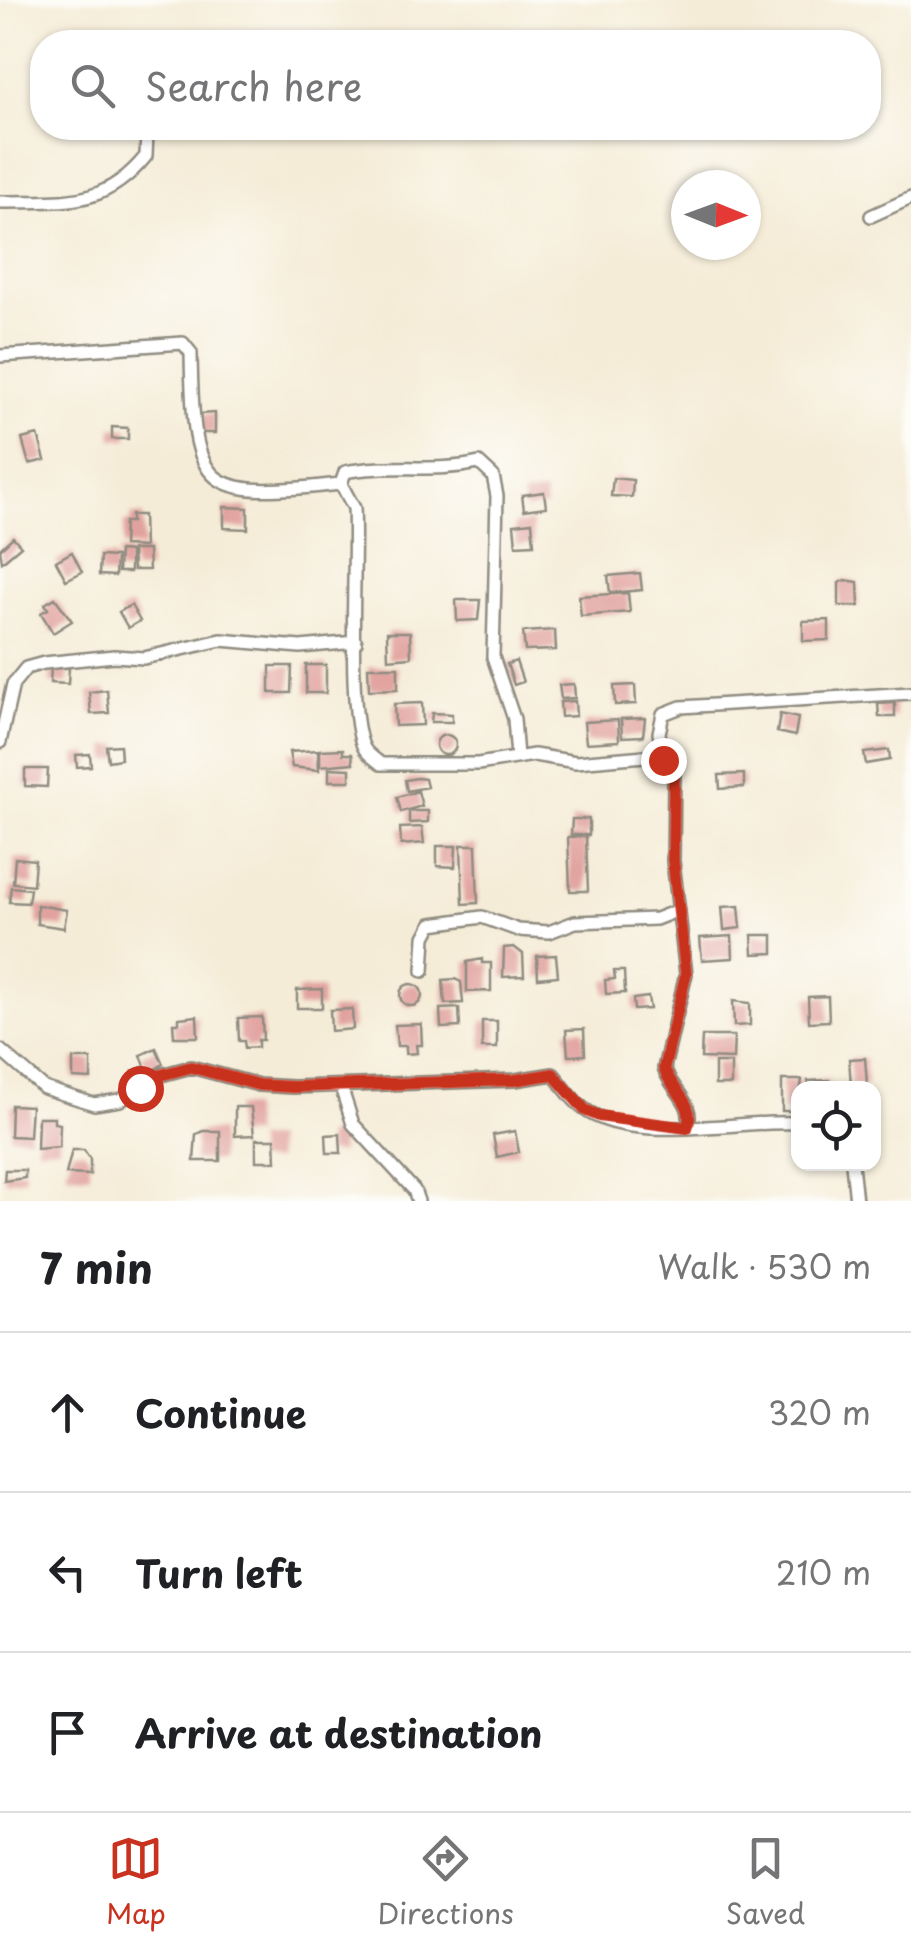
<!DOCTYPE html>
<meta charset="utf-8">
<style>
body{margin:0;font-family:"Playpen Sans",sans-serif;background:#f2f2f2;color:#202124}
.controls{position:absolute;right:30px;bottom:30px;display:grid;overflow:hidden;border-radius:20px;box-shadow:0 2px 8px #0004}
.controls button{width:90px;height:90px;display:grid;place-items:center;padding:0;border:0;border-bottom:2px solid #e0e0e0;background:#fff;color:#202124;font:50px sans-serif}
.compass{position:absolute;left:671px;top:170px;width:90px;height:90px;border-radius:50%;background:#fff;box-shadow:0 2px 8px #0004;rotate:91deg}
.stop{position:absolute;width:30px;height:30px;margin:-22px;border:8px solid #c8321e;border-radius:50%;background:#fff}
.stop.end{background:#c8321e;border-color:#fff;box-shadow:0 2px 10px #0008}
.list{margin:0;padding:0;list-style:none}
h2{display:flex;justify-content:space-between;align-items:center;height:130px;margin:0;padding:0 40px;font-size:42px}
h2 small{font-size:32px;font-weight:400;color:#757577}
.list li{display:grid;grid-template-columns:65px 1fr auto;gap:30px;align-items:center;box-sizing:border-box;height:160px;padding:0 40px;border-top:2px solid #e0e0e0}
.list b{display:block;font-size:38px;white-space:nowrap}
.list em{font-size:32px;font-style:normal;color:#757577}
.icon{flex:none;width:55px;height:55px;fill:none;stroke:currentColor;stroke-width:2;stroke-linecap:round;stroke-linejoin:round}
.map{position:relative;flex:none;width:911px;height:1201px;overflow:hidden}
.search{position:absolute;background:#fff;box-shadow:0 2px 8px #0004;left:30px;right:30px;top:30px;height:110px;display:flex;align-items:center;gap:25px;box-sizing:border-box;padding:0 35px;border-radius:40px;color:#757577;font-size:38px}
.sheet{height:610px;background:#fff}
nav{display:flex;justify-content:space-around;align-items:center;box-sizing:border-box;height:140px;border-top:2px solid #e0e0e0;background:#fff;font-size:28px;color:#757577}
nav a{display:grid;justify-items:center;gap:5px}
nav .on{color:#c8321e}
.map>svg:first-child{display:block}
.building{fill:#e1a29f}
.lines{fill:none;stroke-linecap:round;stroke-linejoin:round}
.street-casing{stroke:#908c81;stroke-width:16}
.street{stroke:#fff;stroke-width:11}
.route{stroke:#c8321e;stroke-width:12}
</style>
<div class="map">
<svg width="911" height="1201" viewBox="0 0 911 1201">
<rect width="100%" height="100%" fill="#fdfcf7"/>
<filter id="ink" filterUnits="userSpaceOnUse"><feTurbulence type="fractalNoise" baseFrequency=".01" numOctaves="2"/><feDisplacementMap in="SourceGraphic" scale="20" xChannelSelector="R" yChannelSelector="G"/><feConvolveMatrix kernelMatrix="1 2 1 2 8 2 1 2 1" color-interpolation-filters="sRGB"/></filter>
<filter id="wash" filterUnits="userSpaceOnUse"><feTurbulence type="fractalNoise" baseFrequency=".0048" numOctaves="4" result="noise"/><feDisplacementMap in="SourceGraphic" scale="40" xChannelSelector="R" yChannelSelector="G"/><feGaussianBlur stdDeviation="2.25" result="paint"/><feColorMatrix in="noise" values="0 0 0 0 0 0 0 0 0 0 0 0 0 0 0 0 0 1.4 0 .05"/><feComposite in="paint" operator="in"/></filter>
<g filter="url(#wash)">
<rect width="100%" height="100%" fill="#f5ecd7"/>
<g id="blocks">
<path class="building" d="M215 413V433H200L199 414Z
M112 427 128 428V439H112Z
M38 435 45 460 29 464 22 439Z
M613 478 633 480 632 497 611 496Z
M544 492 546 507 524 510 522 495Z
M224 507 248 508V529L224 528Z
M131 515H143L144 547 123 546 124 522H131Z
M532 522 534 544 516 545 514 524Z
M13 537 21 546 2 562 0 549Z
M132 550H148L149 570H133Z
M119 551 130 552V572H118Z
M72 552 82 572 66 580 56 561Z
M100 556 116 557 115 576 99 575Z
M640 573 642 590 610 593 608 576Z
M845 580 858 582 859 606H839V583Z
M628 593 630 612 581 616 579 596Z
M55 598 72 621 53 633 41 613 48 609 45 604Z
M456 600H480L478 620 457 621Z
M131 605 140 621 128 628 119 612Z
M829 620V640L803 641V621Z
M555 630 556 650 525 651 523 632Z
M387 632H410L411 657 388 659Z
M516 661 523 682 514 685 507 664Z
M306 665H326V693H306Z
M270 666H292L291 693H270Z
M368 667H398V689L369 690Z
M51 668H69L68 684 50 683Z
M574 684 575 698 561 699 559 685Z
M635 685 636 704 615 705 614 686Z
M107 690 109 713 91 714 89 692Z
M575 701 576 716 561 717 560 702Z
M422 703 423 725 395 726 394 704Z
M895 703V717H879L878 704Z
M432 713 452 714V722H431Z
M780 714 798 718 795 736 777 732Z
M645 718 643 736 622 737 621 719Z
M618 720 619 741 586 743 584 722Z
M436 745a10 10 0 1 1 20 0a10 10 0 1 1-20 0Z
M120 745 121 759 108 761 106 746Z
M343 749V754H352L353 763 320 766V750Z
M318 750 319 770 292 767 289 752Z
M889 750 890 760 866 764 864 753Z
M90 754 91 766 77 767 76 755Z
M329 768 350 769V781H329Z
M25 769H48L47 787 25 786Z
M744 774V787L720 789 719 775Z
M417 778 425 779 427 787 407 791 405 780Z
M418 791 422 806 401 812 397 797Z
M409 811H428V822L409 823Z
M572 819H589V835H571Z
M422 827 424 843 401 845 400 828Z
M586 836 588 891H570L568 837Z
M461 845H476L478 903 463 904Z
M437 846H456L455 867 437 866Z
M15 858 35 860 33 885 13 883Z
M11 887 30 889 28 903 9 902Z
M37 905 67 910 64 928 37 924Z
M739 906 741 928 724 930 722 907Z
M752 935H773V953L753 954Z
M732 936 733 958 702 960 700 938Z
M514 947 523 954 524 976 503 977 504 948Z
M556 955 558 976 538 978 537 956Z
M482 959V963H491V991L467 992V962Z
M614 971H624L625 993 606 994 605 980 615 979Z
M455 979 461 982 463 1003 445 1004 443 980Z
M400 995a11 11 0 1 1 22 0a11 11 0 1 1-22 0Z
M322 989V1008H297V990Z
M828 996 829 1021 809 1022 808 997Z
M648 997 650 1009 634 1010 633 999Z
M733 1001 750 1003V1025L734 1026Z
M459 1008 460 1027 441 1028 440 1009Z
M352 1009 353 1029 331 1031 330 1010Z
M197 1016 198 1037H174L173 1023H179V1018Z
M262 1017 263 1040H258V1047L245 1048 244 1041H239L238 1018Z
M482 1021H497V1048H482Z
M421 1024 422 1045H416L417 1053 406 1054V1046H397L395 1025Z
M584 1029 585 1055 568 1056 566 1030Z
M702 1036H734L733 1059 701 1058Z
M156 1048 163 1064 137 1081 133 1071 145 1066 141 1055Z
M865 1058 867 1084 851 1085 849 1059Z
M73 1059H91V1079L73 1078Z
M715 1063H731V1085H715Z
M782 1080H802L798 1107 791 1111H782Z
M829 1080V1088H809L808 1081Z
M11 1105 31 1106 29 1137 10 1136Z
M235 1107H251L254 1135 235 1136Z
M38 1117H54V1123L60 1124 59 1147 37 1149Z
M203 1131H220V1161H194L196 1134Z
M515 1131 519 1152 497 1157 493 1135Z
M340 1134 341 1153H327L326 1135Z
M256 1139H275L276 1161H256Z
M72 1150H84L90 1159V1175L66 1174Z
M5 1170H25V1178L4 1181Z"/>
</g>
</g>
<g filter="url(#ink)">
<use href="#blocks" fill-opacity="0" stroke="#908c81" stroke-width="2.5"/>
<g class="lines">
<g class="street-casing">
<path id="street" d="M0 202C63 200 102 210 146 156L147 133
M871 216 911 198
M0 356 183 343 191 353C193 493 203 499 341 484L345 472C390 463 434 473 479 463L493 476 497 496 493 657 514 719 517 757
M341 484 354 508C357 556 346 715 364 748 367 754 375 759 381 764H478L534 755 576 762 645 756 663 760 674 775 673 861 686 974 664 1068C670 1089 697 1104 687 1128
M0 742 13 684 26 668 44 663 114 656 144 658 221 640 300 647 356 642
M663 760 659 733 663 714 681 707 911 693
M423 971 425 937 432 924 482 917 518 930 549 932 575 922 656 919 679 910
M0 1050 44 1088 94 1104 120 1100 161 1075 191 1067 259 1085 293 1087 515 1080 553 1074C563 1085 572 1100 584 1109 633 1145 742 1119 798 1123
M341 1087 353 1124 414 1190 418 1201
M852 1164 856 1201"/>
</g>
<use href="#street" class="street"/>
</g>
</g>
<g class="lines" filter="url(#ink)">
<path class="route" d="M140 1088 161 1075 191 1067 259 1085 293 1087 515 1080 553 1074 585 1110 599 1116 687 1128C697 1104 670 1089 664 1068L686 974 673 860 674 775 663 760"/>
</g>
</svg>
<div class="controls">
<button><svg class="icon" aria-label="locate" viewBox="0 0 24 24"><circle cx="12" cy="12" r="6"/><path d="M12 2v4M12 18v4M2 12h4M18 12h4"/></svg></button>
</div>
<svg class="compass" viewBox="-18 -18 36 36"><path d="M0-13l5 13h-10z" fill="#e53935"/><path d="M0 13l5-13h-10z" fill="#757577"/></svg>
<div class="stop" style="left:140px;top:1088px"></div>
<div class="stop end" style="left:663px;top:760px"></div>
<div class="search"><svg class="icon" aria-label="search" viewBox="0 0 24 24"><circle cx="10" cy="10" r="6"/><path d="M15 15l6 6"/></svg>Search here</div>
</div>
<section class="sheet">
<h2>7 min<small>Walk · 530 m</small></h2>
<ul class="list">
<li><svg class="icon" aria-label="ahead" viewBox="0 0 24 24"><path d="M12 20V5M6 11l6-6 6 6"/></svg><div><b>Continue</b></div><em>320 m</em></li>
<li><svg class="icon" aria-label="left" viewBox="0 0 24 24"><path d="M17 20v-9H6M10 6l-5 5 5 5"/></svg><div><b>Turn left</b></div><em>210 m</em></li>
<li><svg class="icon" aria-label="arrive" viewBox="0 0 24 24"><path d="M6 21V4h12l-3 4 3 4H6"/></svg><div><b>Arrive at destination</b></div></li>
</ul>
</section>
<nav>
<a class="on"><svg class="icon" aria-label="map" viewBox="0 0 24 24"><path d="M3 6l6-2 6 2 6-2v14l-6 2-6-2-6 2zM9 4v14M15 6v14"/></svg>Map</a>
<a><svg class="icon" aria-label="directions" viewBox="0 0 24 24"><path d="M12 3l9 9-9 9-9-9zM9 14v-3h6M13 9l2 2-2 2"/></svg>Directions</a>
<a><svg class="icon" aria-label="saved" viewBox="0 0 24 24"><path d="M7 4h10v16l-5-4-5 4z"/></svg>Saved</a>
</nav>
